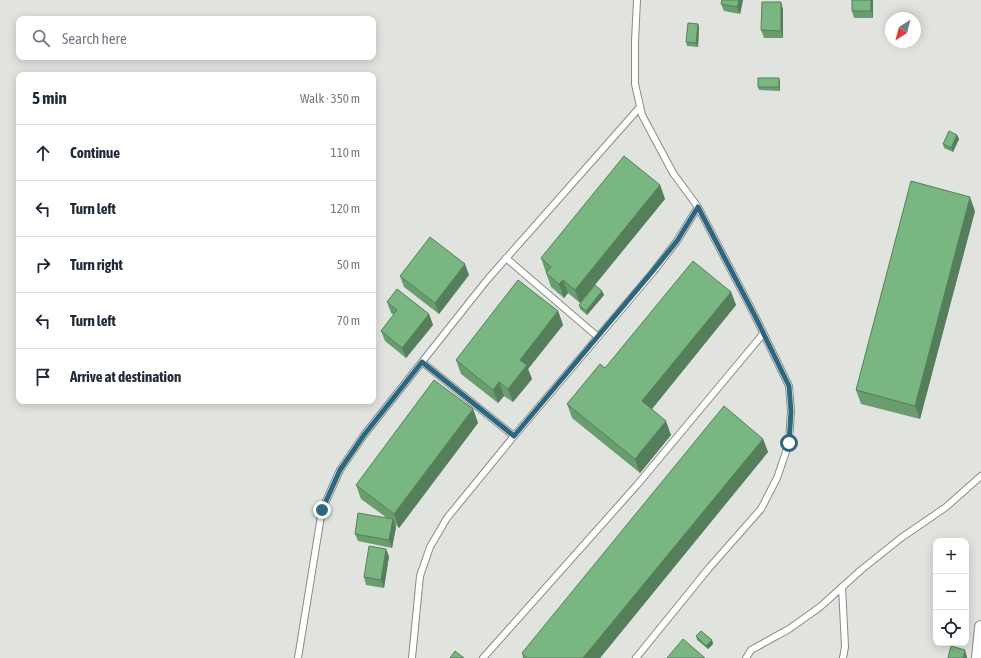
<!DOCTYPE html>
<meta charset="utf-8">
<style>
body{margin:0;font-family:"Asap Condensed",sans-serif;background:#f6f6f7;color:#1f2937}
.controls{position:absolute;right:12px;bottom:12px;display:grid;overflow:hidden;border-radius:8px;box-shadow:0 2px 10px #0003}
.controls button{width:36px;height:36px;display:grid;place-items:center;padding:0;border:0;border-bottom:1px solid #e0e1e3;background:#fff;color:#1f2937;font:20px sans-serif}
.compass{position:absolute;left:885px;top:12px;width:36px;height:36px;border-radius:50%;background:#fff;box-shadow:0 2px 10px #0003;rotate:216deg}
.stop{position:absolute;width:12px;height:12px;margin:-9px;border:3px solid #2c677f;border-radius:50%;background:#fff}
.stop.end{background:#2c677f;border-color:#fff;box-shadow:0 1px 4px #0008}
.list{margin:0;padding:0;list-style:none}
h2{display:flex;justify-content:space-between;align-items:center;height:52px;margin:0;padding:0 16px;font-size:17px}
h2 small{font-size:13px;font-weight:400;color:#747a83}
.list li{display:grid;grid-template-columns:26px 1fr auto;gap:12px;align-items:center;box-sizing:border-box;height:56px;padding:0 16px;border-top:1px solid #e0e1e3}
.list b{display:block;font-size:15px;white-space:nowrap}
.list em{font-size:13px;font-style:normal;color:#747a83}
.icon{flex:none;width:22px;height:22px;fill:none;stroke:currentColor;stroke-width:2;stroke-linecap:round;stroke-linejoin:round}
.map{position:relative;flex:none;width:981px;height:658px;overflow:hidden}
.search{position:absolute;background:#fff;box-shadow:0 2px 10px #0003;left:16px;top:16px;width:360px;height:44px;display:flex;align-items:center;gap:10px;box-sizing:border-box;padding:0 14px;border-radius:8px;color:#747a83;font-size:15px}
.panel{position:absolute;background:#fff;box-shadow:0 2px 10px #0003;left:16px;top:72px;width:360px;height:332px;border-radius:8px}
.map>svg:first-child{display:block}
.lines{fill:none;stroke-linecap:round;stroke-linejoin:round}
.service-casing{stroke:#898b85;stroke-width:8}
.minor-casing{stroke:#898b85;stroke-width:14}
.service{stroke:#fff;stroke-width:6}
.minor{stroke:#fff;stroke-width:12}
.wall{fill:#699d6f}
.shaded-wall{fill:#557f5a}
.building{fill:#7ab681;stroke:#557f5a}
.route{stroke:#2c677f;stroke-width:5}
</style>
<div class="map">
<svg width="981" height="658" viewBox="0 0 981 658">
<rect width="100%" height="100%" fill="#e1e4de"/>
<g class="lines">
<g class="service-casing">
<path id="service" d="M506 258 598 337
M422 362 514 436
M842 587 845 647 843 658
M298 658 322 510 340 470 364 435 487 280 640 107
M412 658 420 576 430 547 447 518 514 436 598 337 653 272 677 241 698 207
M483 658 637 485 763 334
M636 658 709 568 761 509 777 478 789 443 791 411 789 386 755 316 698 207 673 173 642 115 635 84V41L637 0
M746 658 751 650 789 629 820 607 861 570 901 538 946 507 981 476"/>
</g>
<g class="minor-casing">
<path id="minor" d="M978 658 981 627"/>
</g>
<use href="#service" class="service"/>
<use href="#minor" class="minor"/>
</g>
<path class="wall" d="M722 0H743L740 14 724 11 721 4Z
M852 0H873V18H854L852 11Z
M783 9V38H764L761 30Z
M698 24 699 27 698 47 687 46 686 42Z
M780 82V91L759 90 758 87Z
M957 135 959 139 953 152 944 148 943 144Z
M660 185 665 199 580 303 568 293 564 298 551 287 541 258Z
M975 211 920 419 861 404 856 390Z
M469 275 439 314 404 287 400 276Z
M602 291 604 295 587 315 580 309 579 305Z
M731 292 736 305 652 409 671 435 640 473 572 418 567 404 605 368Z
M387 302 429 314 433 325 406 358 385 341 381 331 394 315 391 313Z
M558 311 563 325 528 369 532 379 513 402 504 396 498 403 461 374 456 360Z
M473 409 478 423 399 528 395 524 396 527 392 548 358 541 355 534 387 518 361 499 356 485Z
M763 439 768 452 600 658H523L522 653Z
M389 556 384 588 366 585 364 577Z
M696 636 712 640 713 644 708 649 697 640Z"/>
<path class="shaded-wall" d="M739 0H743L740 14 737 7Z
M871 0H873V18L871 11Z
M781 2 783 9V38L781 31Z
M698 24 699 27 698 47 696 43Z
M779 78 780 82V91L779 87Z
M957 135 959 139 953 152 951 148Z
M660 185 665 199 580 303 575 290Z
M970 197 975 211 920 419 915 406Z
M465 264 469 275 439 314 435 303Z
M563 280 568 293 564 298 559 284Z
M602 291 604 295 587 315 586 311Z
M731 292 736 305 647 415 642 401Z
M558 311 563 325 528 369 532 379 513 402 508 389 520 360Z
M429 314 433 325 406 358 402 348Z
M499 382 504 396 498 403 493 390Z
M473 409 478 423 399 528 394 514Z
M666 421 671 435 640 473 635 459Z
M763 439 768 452 600 658H583Z
M393 519 396 527 392 548 389 540Z
M386 549 389 556 384 588 381 580Z
M712 640 713 644 708 649 706 646Z
M965 650 967 657V658H963Z"/>
<path class="building" d="M722 0H739L737 7 721 4Z
M852 0H871V11H852Z
M762 2H781V31L761 30Z
M688 23 698 24 696 43 686 42Z
M758 78H779V87H758Z
M949 131 957 135 951 148 943 144Z
M624 156 660 185 575 290 563 280 559 284 546 273 551 267 541 258Z
M911 181 970 197 915 406 856 390Z
M430 237 465 264 435 303 400 276Z
M693 261 731 292 642 401 666 421 635 459 567 404 600 364 605 368Z
M518 280 558 311 520 360 527 365 508 389 499 382 493 390 456 360Z
M595 285 602 291 586 311 579 305Z
M397 289 429 314 402 348 381 331 397 310 387 302Z
M434 380 473 409 394 514 356 485Z
M724 406 763 439 583 658H527L522 653Z
M358 513 393 519 389 540 355 534Z
M369 546 386 549 381 580 364 577Z
M701 631 712 640 706 646 696 636Z
M683 639 705 658H667Z
M951 646 965 650 963 658H948Z
M455 651 464 658H450Z"/>
<g class="lines">
<path class="route" d="M322 510 340 470 364 435 422 362 514 436 652 272 677 241 698 207 755 316 789 386 791 411 789 443"/>
</g>
</svg>
<div class="controls">
<button>+</button>
<button>−</button>
<button><svg class="icon" aria-label="locate" viewBox="0 0 24 24"><circle cx="12" cy="12" r="6"/><path d="M12 2v4M12 18v4M2 12h4M18 12h4"/></svg></button>
</div>
<svg class="compass" viewBox="-18 -18 36 36"><path d="M0-13l5 13h-10z" fill="#e53935"/><path d="M0 13l5-13h-10z" fill="#747a83"/></svg>
<div class="stop" style="left:789px;top:443px"></div>
<div class="stop end" style="left:322px;top:510px"></div>
<div class="search"><svg class="icon" aria-label="search" viewBox="0 0 24 24"><circle cx="10" cy="10" r="6"/><path d="M15 15l6 6"/></svg>Search here</div>
<section class="panel">
<h2>5 min<small>Walk · 350 m</small></h2>
<ul class="list">
<li><svg class="icon" aria-label="ahead" viewBox="0 0 24 24"><path d="M12 20V5M6 11l6-6 6 6"/></svg><div><b>Continue</b></div><em>110 m</em></li>
<li><svg class="icon" aria-label="left" viewBox="0 0 24 24"><path d="M17 20v-9H6M10 6l-5 5 5 5"/></svg><div><b>Turn left</b></div><em>120 m</em></li>
<li><svg class="icon" aria-label="right" viewBox="0 0 24 24"><path d="M7 20v-9h11M14 6l5 5-5 5"/></svg><div><b>Turn right</b></div><em>50 m</em></li>
<li><svg class="icon" aria-label="left" viewBox="0 0 24 24"><path d="M17 20v-9H6M10 6l-5 5 5 5"/></svg><div><b>Turn left</b></div><em>70 m</em></li>
<li><svg class="icon" aria-label="arrive" viewBox="0 0 24 24"><path d="M6 21V4h12l-3 4 3 4H6"/></svg><div><b>Arrive at destination</b></div></li>
</ul>
</section>
</div>
